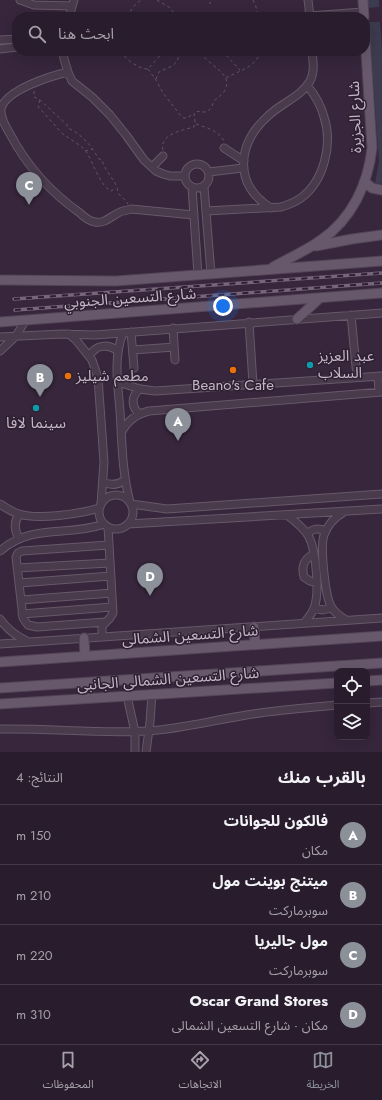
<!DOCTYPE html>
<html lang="ar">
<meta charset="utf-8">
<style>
body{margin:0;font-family:Jost,"Noto Sans Arabic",sans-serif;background:#312535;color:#f1f3f6;direction:rtl}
.controls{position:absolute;right:12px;bottom:12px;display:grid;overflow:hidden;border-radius:8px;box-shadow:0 4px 16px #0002}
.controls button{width:36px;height:36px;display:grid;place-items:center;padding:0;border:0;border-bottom:1px solid #453a49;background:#291c2d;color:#f1f3f6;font:20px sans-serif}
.you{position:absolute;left:223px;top:306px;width:14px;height:14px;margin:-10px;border:3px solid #fff;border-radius:50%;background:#1a73e8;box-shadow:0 0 0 6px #1a73e833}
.badge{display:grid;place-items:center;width:26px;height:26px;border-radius:50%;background:#8c9099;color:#fff;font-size:13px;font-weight:700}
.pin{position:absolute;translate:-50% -33px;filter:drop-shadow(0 1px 2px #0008)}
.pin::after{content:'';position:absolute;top:21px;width:14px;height:12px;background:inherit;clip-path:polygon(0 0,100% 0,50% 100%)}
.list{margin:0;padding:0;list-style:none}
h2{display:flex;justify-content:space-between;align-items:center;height:52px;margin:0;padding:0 16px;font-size:17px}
h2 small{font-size:13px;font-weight:400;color:#a5a1aa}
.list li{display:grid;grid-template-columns:26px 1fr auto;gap:12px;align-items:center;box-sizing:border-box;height:60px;padding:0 16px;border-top:1px solid #453a49}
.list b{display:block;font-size:15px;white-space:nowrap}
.list p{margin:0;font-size:13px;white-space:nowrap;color:#a5a1aa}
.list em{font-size:13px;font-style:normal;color:#a5a1aa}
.icon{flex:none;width:22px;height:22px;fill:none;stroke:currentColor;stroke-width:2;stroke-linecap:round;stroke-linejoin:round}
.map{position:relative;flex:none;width:382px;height:752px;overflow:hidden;direction:ltr}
.search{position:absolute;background:#291c2d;box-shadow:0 4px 16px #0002;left:12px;right:12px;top:12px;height:44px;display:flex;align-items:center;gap:10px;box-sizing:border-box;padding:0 14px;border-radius:16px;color:#a5a1aa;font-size:15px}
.sheet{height:292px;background:#291c2d}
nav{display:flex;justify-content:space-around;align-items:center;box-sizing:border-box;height:56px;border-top:1px solid #453a49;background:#291c2d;font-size:11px;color:#a5a1aa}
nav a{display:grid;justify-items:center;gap:2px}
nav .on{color:#8c9099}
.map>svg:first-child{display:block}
.green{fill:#3c3b4f}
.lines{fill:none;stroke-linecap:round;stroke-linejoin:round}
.minor-casing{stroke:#67586a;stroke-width:9}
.major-casing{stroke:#524355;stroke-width:11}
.path{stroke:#5e566a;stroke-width:1;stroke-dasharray:3 3;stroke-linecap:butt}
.minor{stroke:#493a4c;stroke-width:7}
.major{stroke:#68586c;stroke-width:9}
.rail-casing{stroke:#77657b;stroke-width:3.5}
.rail{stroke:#2e1f31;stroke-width:2;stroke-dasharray:6;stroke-linecap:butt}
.culture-dot{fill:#0f9aa8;stroke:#2e1f31;stroke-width:1.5}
.food-dot{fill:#e8710a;stroke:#2e1f31;stroke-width:1.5}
.labels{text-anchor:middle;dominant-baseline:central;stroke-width:3;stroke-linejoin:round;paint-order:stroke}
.street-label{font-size:15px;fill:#c4b6c7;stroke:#2e1f31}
.poi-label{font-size:15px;fill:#c4b6c7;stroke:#2e1f31;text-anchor:start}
</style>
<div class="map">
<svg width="382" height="752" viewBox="0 0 382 752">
<rect width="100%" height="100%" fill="#37263c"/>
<path class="green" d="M368 0H379V7L368 8Z
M380 22 382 48V184L375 183 379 162 369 22Z"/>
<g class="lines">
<g class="minor-casing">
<path id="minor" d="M20 0 34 5 72 6
M308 0 310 17
M309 16 363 12
M69 17 74 0
M0 40 17 39
M0 49 17 47
M63 51 64 59 68 72 72 81 92 97 110 115 126 135 144 160 156 171 163 174 170 176H185
M68 72C51 76 5 90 1 109 0 118 6 127 10 134 27 166 50 192 80 213 84 217 89 221 95 222 105 224 111 216 120 212 123 211 127 210 131 209L194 215
M224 148 244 161
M185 176a12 12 0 1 1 24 0a12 12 0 1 1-24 0Z
M152 167 163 156
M209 172 243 168
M192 187 198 275
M204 187 211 274
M271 208C233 184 237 144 268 116 281 103 301 97 310 81 315 72 313 61 312 51
M206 211 281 207C288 205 295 202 301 198 324 181 333 144 324 117 321 105 315 95 307 85
M351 315 357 377
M249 322 253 384
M173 328 175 360
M131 332 134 368
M123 333C113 358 118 385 120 411 122 442 122 472 130 502
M69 334 76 340 92 360 98 378 104 462 101 504
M0 337 62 334 95 335 382 313
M133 350 174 347
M0 351 16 336 25 321
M89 356C96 345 107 343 118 351
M378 376 379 392
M118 382 140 389 155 391 382 376
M139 414C131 406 131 396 140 389
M121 433C127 421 136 414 149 411L382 392
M103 482C111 486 118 485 125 480
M99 512a17 17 0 1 1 34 0a17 17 0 1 1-34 0Z
M0 504C6 508 12 512 19 514 38 520 80 514 99 508
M131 504 167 509 382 494
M344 512C335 517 328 524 324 535 320 547 325 598 332 608 336 614 341 617 346 620
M19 514C14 522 14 530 19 538
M287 515C295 521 304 528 309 537 316 551 320 593 314 608 312 614 308 618 304 623
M128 524 382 509
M307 534C313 528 318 528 326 531
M0 551C32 523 68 537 104 524
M314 554C304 559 301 566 304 577L310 581 317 583
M17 568 110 563
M19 583 111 576
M21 600 112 593
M314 608 323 610 331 608
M22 614 112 607
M0 619C7 629 16 636 27 641
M105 622 37 627 28 625 23 618 16 557 18 553 22 551 109 545
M102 637V626L110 618 113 613 108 527
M0 644 382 618
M127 696 135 732V752
M367 703 382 702
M0 729C50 728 99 734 148 731 180 729 210 721 241 716 273 710 305 708 337 705
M146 752 150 722 152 694"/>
</g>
<g class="major-casing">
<path id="major" d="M363 0 364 17
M365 182 372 188 382 190
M316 246 352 239 382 235
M273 267C289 258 306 251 321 240 352 219 368 184 372 148L365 36
M0 280 116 281 382 261
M297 319 320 298
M0 322 382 293
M254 627 255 645
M84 638 85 656
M0 662 382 636
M367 681 382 680
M0 688 382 663
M0 704 337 683"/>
</g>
<path class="path" d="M157 0 169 7 176 15
M253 0 256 7 258 17
M209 4 213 0
M128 17C130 10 134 5 141 0
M175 17C185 11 195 12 206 16
M121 51C125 59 138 69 148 69L164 51
M222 51 240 70
M201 53 207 51
M148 69 156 80 163 93 181 116 184 118H187L193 114
M226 78C240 70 255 68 261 51
M156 79 159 72C168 67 177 67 179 55L172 51
M34 91V97L40 100 67 125 68 128C83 135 91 146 99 159L102 160C104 169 112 177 116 185 118 188 117 192 119 194 122 198 125 199 128 204
M40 100 38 106 40 109C48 117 55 126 63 134 71 140 82 145 87 153 93 163 101 187 111 191L116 188
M196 124C207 128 218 130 224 141
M163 150C159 134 183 130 194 127L195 120 194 114 195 112C199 111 201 112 205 112 212 111 212 103 216 99 219 97 221 95 223 93 238 73 204 65 201 51
M85 151 92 149"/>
<use href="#minor" class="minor"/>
<use href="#major" class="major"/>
<g class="rail-casing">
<path id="rail" d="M14 299 382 273
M15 310 382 283"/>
</g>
<use href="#rail" class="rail"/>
</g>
<g class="culture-dot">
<circle cx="310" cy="365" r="4"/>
<circle cx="36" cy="408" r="4"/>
</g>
<g class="food-dot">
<circle cx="233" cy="370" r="4"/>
<circle cx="68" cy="376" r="4"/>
</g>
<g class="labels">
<g class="street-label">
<text transform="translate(355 117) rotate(-92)">شارع الجزيرة</text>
<text transform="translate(130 298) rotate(-4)">شارع التسعين الجنوبي</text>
<text transform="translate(190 635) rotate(-4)">شارع التسعين الشمالى</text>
<text transform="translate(168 679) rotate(-4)">شارع التسعين الشمالى الجانبى</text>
</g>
<g class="poi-label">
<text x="318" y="356">عبد العزيز<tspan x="318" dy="17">السلاب</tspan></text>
<text x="76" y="376">مطعم شيليز</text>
<text x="233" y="385" text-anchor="middle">Beano's Cafe</text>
<text x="36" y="423" text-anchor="middle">سينما لافا</text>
</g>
</g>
</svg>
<div class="controls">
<button><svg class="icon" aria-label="locate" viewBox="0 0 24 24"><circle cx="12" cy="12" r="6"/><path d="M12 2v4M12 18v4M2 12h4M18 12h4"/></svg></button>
<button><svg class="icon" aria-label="layers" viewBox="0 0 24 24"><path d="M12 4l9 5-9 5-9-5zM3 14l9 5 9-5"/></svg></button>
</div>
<div class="you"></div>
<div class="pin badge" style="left:178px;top:441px">A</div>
<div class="pin badge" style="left:40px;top:397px">B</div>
<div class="pin badge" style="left:29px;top:205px">C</div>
<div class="pin badge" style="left:150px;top:596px">D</div>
<div class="search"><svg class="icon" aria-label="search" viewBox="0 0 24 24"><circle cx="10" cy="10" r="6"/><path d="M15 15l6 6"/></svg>ابحث هنا</div>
</div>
<section class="sheet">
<h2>بالقرب منك<small>النتائج: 4</small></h2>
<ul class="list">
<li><span class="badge">A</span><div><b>فالكون للجوانات</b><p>مكان</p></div><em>150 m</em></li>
<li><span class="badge">B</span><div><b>ميتنج بوينت مول</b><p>سوبرماركت</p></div><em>210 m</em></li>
<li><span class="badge">C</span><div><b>مول جاليريا</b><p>سوبرماركت</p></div><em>220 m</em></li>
<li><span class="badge">D</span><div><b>Oscar Grand Stores</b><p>مكان · شارع التسعين الشمالى</p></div><em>310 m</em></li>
</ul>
</section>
<nav>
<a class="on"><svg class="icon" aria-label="map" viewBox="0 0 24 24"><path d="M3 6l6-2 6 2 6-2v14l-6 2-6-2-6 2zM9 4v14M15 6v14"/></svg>الخريطة</a>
<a><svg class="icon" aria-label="directions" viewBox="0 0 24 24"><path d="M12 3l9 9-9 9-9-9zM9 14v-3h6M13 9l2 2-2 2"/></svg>الاتجاهات</a>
<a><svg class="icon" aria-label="saved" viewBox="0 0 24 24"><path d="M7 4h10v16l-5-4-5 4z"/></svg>المحفوظات</a>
</nav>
